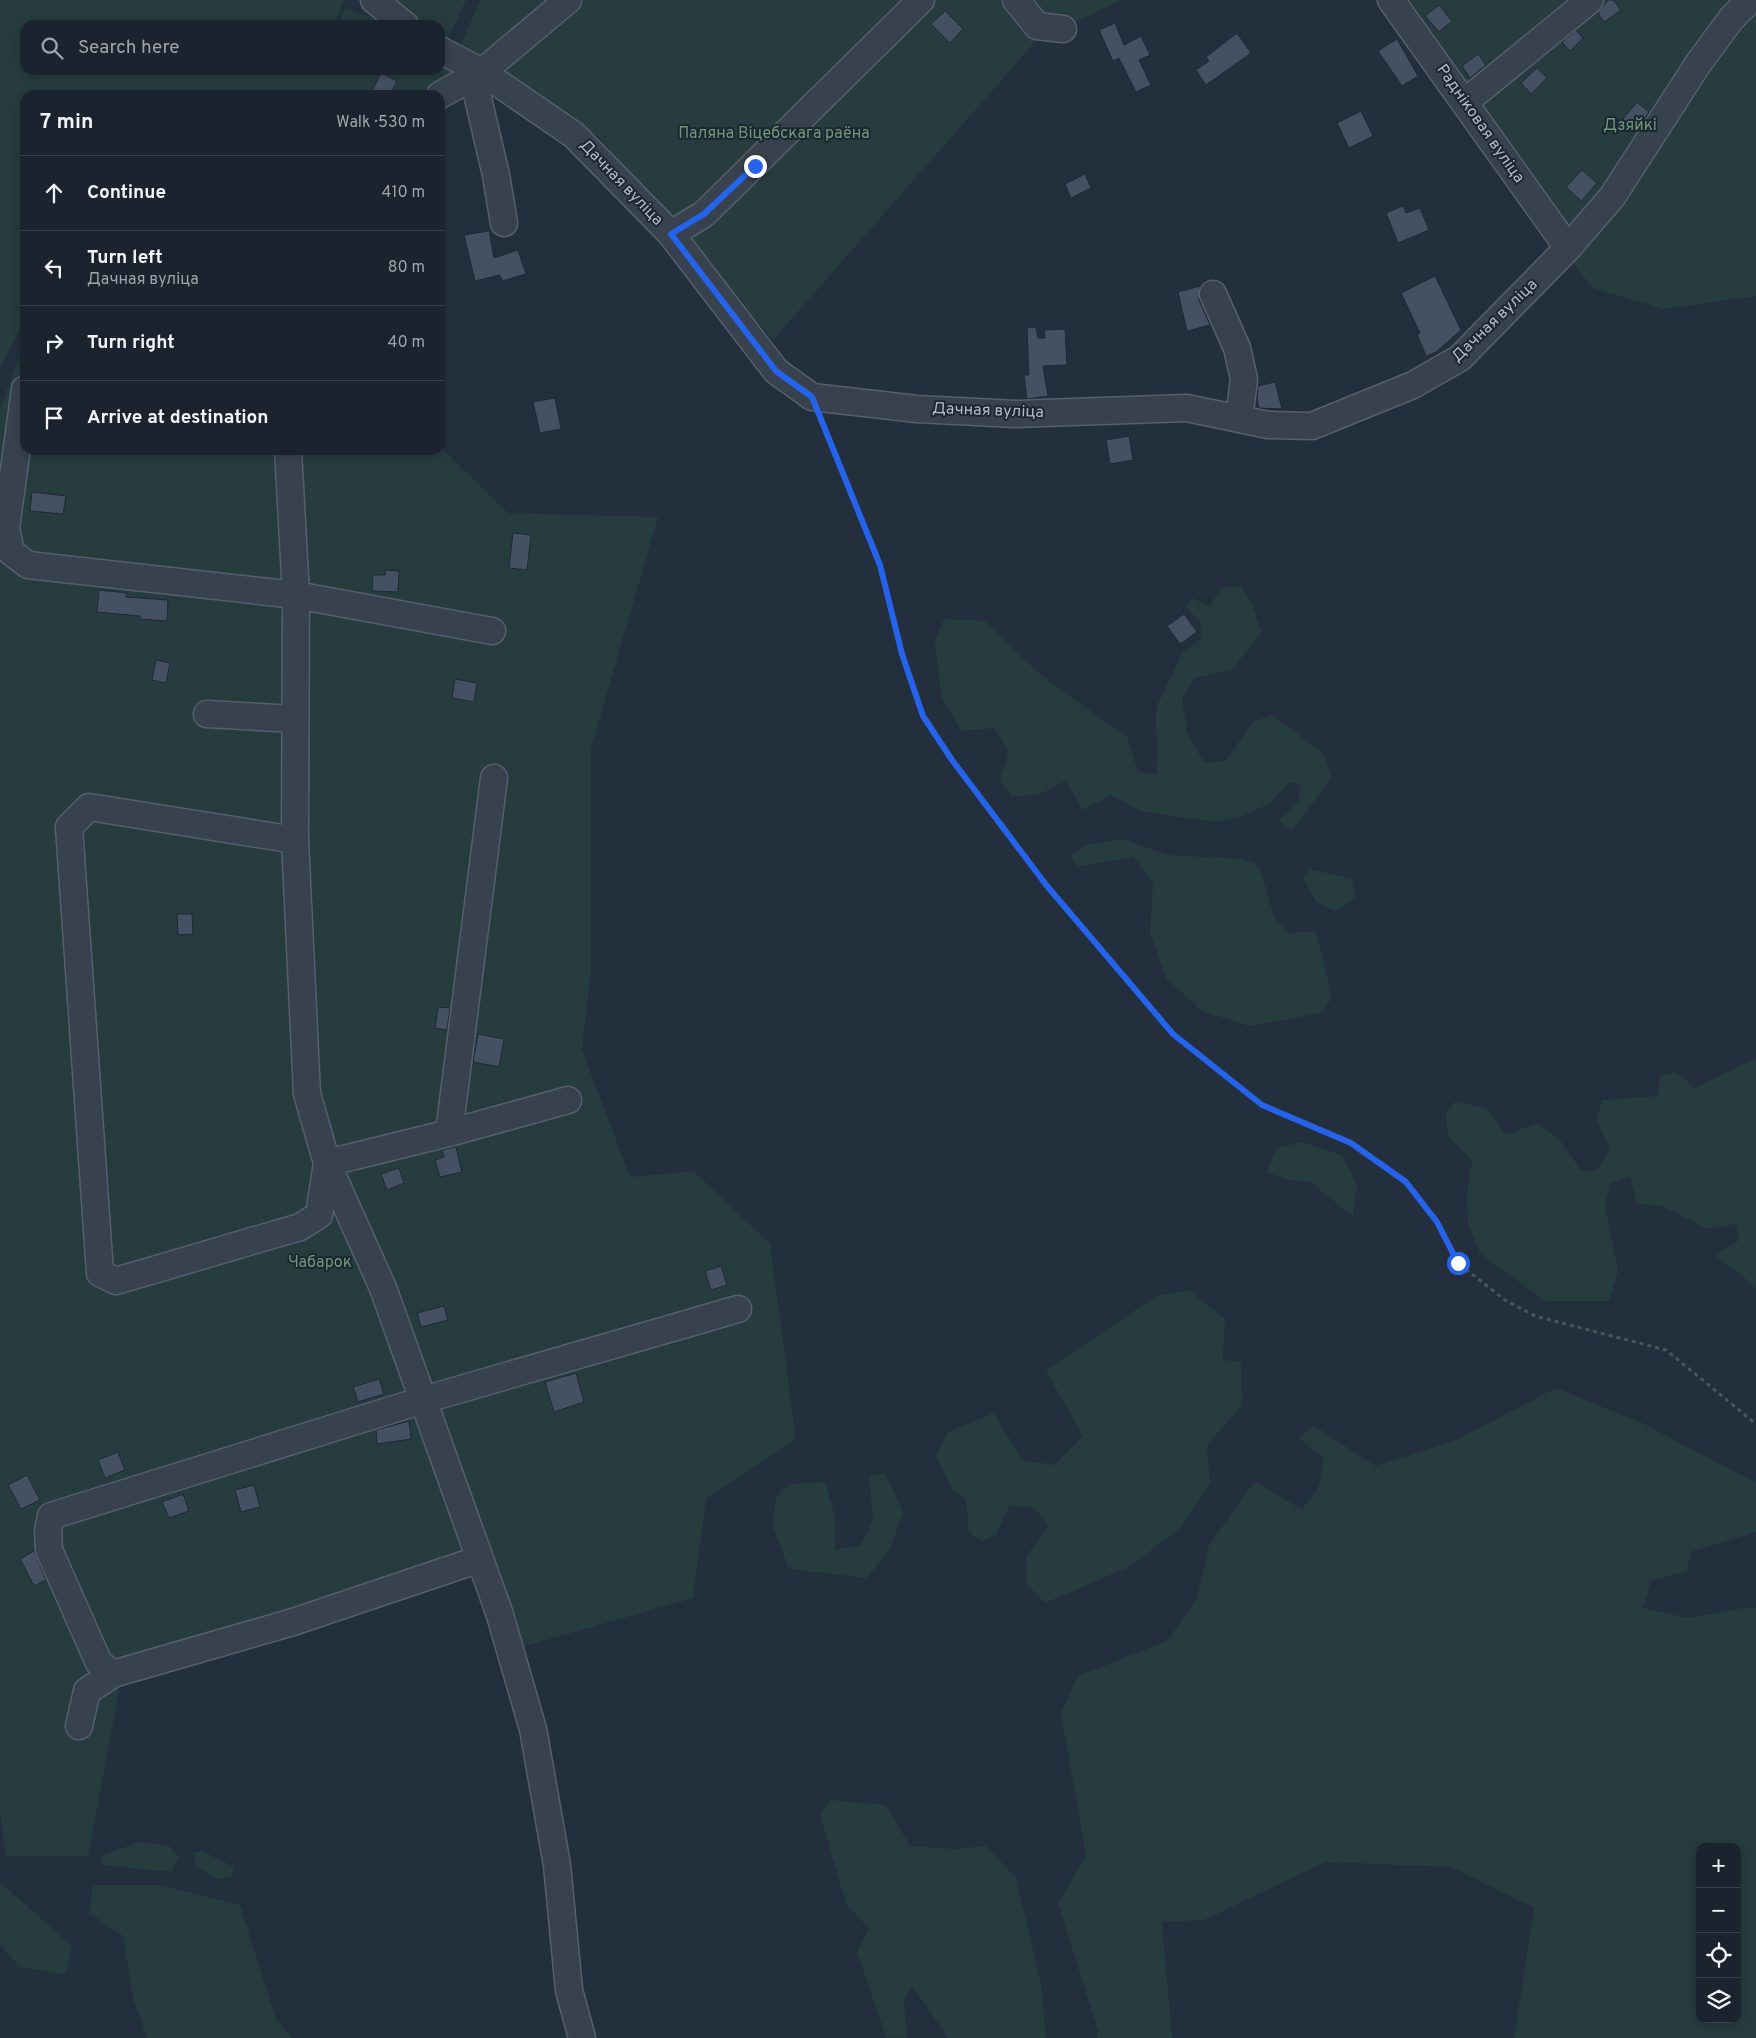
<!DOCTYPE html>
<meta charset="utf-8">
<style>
body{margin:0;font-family:Overpass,sans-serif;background:#282f3a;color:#f1f3f6}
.controls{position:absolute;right:15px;bottom:15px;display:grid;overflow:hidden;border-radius:10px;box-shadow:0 2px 8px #0003}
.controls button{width:45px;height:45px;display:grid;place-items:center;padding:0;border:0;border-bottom:1px solid #39404a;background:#1b232e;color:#f1f3f6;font:25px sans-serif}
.stop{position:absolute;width:15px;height:15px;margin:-11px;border:4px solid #2563eb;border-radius:50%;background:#fff}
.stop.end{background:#2563eb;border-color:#fff;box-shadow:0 1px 5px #0008}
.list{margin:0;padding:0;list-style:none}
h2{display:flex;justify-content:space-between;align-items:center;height:65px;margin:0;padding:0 20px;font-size:21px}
h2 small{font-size:16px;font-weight:400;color:#a0a4aa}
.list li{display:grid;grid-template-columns:32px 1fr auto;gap:15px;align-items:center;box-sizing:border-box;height:75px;padding:0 20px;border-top:1px solid #39404a}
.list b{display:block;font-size:19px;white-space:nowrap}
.list p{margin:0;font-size:16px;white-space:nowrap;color:#a0a4aa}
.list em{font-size:16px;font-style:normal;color:#a0a4aa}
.icon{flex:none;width:28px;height:28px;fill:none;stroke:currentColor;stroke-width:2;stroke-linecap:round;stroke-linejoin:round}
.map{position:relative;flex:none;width:1756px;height:2038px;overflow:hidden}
.search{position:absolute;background:#1b232e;box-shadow:0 2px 8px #0003;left:20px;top:20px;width:425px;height:55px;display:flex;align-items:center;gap:12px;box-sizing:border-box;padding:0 18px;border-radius:15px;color:#a0a4aa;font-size:19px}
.panel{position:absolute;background:#1b232e;box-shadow:0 2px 8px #0003;left:20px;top:90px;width:425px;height:365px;border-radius:15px}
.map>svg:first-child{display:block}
.green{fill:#263c3f;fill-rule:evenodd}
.building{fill:#455162;stroke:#1f2835}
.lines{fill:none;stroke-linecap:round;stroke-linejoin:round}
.minor-casing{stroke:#565f6c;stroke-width:29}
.path{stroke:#44595c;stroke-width:3;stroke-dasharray:4 4;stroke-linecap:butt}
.minor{stroke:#38414e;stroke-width:26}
.route{stroke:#2563eb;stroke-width:6}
.labels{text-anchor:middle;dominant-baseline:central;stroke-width:4;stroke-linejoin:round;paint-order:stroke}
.street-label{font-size:16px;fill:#b4bcc9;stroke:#1d2633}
.park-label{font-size:16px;fill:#6b9a76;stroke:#1d2633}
</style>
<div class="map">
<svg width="1756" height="2038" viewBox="0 0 1756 2038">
<rect width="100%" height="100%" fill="#242f3e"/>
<path class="green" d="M0 0H344L334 25H25V70H315L314 73 316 70H440V25H404L357 0H466L446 43 460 48 480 0H1121L1036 41 773 340 599 137 509 75 440 95H25V320L0 368Z
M1382 0H1756V296L1663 309 1592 288Z
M345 9 393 25H337Z
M25 340V450H440V447L508 513 658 517 591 749V968L582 1050 630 1177 693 1171 770 1243 796 1439 706 1499 693 1598 522 1647 477 1549 295 1612 125 1658 88 1856H6L0 1810V409Z
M1241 586 1253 605 1261 632 1233 669 1194 678 1182 699 1187 732 1204 763 1226 760 1253 722 1273 715 1324 754 1332 777 1292 831 1278 821 1299 801 1300 785 1290 782 1270 803 1241 817 1215 822 1140 811 1111 795 1083 810 1066 781 1037 795 1011 796 1000 780 1009 750 994 728 961 731 941 696 935 642 944 619 986 621 1027 662 1054 685 1127 737 1138 771 1157 774 1156 708 1182 653 1202 638 1200 622 1185 606 1192 598 1209 607 1221 588Z
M1123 839 1168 855 1243 859 1259 866 1275 919 1290 933 1316 931 1332 998 1321 1013 1249 1026 1202 1011 1166 978 1150 933 1153 882 1133 857 1078 867 1070 856 1087 845Z
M1310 869 1352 879 1355 898 1335 911 1315 901 1303 877Z
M1756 1058V1287L1715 1255 1739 1240 1736 1224 1708 1229 1662 1206 1637 1204 1630 1177 1610 1184 1605 1206 1618 1271 1609 1301H1545L1480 1253 1468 1225 1467 1195 1472 1160 1448 1137 1446 1113 1456 1101 1487 1109 1506 1135 1537 1123 1559 1139 1581 1170 1596 1171 1610 1149 1597 1121 1602 1100 1658 1096 1660 1076 1676 1072 1695 1088Z
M1302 1142 1342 1155 1357 1185 1353 1216 1310 1182 1289 1180 1266 1172 1277 1148Z
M1189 1290 1225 1319 1223 1360 1241 1362 1242 1405 1207 1445 1210 1483 1180 1528 1131 1566 1045 1603 1026 1583V1557L1049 1525 1034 1508 1010 1505 996 1535 982 1541 969 1532 966 1500 953 1490 936 1456 948 1432 994 1413 1022 1460 1054 1465 1083 1436 1046 1371 1156 1296Z
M1556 1388 1642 1423 1756 1483V1532L1691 1552 1687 1571 1651 1581 1643 1608 1687 1618 1748 1607 1756 1608V2038H1514L1534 1908 1451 1867 1325 1862 1204 1920 1162 1922 1172 2038H1097L1098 2031 1058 1903 1086 1855 1061 1713 1078 1676 1167 1641 1197 1599 1209 1545 1255 1481 1302 1510 1319 1486 1324 1459 1299 1438 1313 1425 1375 1466 1458 1439ZM1700 1847H1737V2019H1700Z
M885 1473 903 1512 890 1549 867 1578 789 1569 773 1527 776 1497 789 1484 825 1482 835 1517V1550L860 1545 873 1521 869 1476Z
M831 1800 886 1805 910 1846 955 1849 986 1846 1016 1878 1041 1984 1046 2038H948L912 1985 904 2002 907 2038 886 2037 857 1952 869 1928 846 1904 820 1814Z
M139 1842 169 1846 179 1858 171 1872 101 1865 103 1855Z
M202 1851 234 1867 232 1877 217 1879 196 1866 193 1853Z
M0 1882 72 1946 65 1975 20 1967 0 1945Z
M93 1885H160L240 1905 276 2019 292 2038H147L133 1998 123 1936 89 1913Z"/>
<path class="building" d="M1608 0H1613L1621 10 1604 22 1598 13Z
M1439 5 1452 21 1439 32 1425 16Z
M945 11 963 29 950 43 931 24Z
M1115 23 1124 45 1141 36 1150 55 1139 60 1151 85 1136 92 1119 58 1113 61 1099 30Z
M1576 30 1583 38 1570 51 1562 42Z
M1237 33 1251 53 1206 85 1196 70 1209 61 1206 57Z
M1397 39 1418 76 1402 86 1378 51Z
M1478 54 1486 65 1470 78 1462 66Z
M1537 68 1547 78 1531 94 1521 83Z
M381 73 397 81 390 95H370Z
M1637 102 1649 112 1636 131 1623 119Z
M1361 111 1373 136 1349 148 1337 123Z
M1582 170 1597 183 1581 201 1566 187Z
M1085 174 1091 188 1071 198 1065 184Z
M1403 206 1406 213 1420 208 1429 230 1398 243 1386 213Z
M489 231 494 258 518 250 526 274 502 281 500 275 475 281 464 235Z
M1435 276 1461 330 1436 352 1426 356 1417 334 1420 333 1401 293Z
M1200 286 1199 300 1210 325 1187 331 1178 292Z
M1036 327 1038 338H1045L1044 330 1065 329 1067 365 1043 366 1048 396 1027 399 1024 375H1029L1027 328Z
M1275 382 1282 409 1259 408 1257 399 1258 386Z
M555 398 561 429 540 433 533 402Z
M1129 436 1133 460 1110 464 1106 440Z
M32 492 66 496 63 514 30 511Z
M513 533 531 535 527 570 509 568Z
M385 570 399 571 398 592 372 591 373 575H385Z
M99 590 127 593 126 597 168 600 167 621 140 619V616L97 612Z
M1184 614 1197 632 1180 644 1167 626Z
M156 660 170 663 166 683 152 680Z
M455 679 477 683 474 702 452 698Z
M177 914H192L193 934 178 935Z
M438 1007 450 1008 447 1030 435 1028Z
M478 1034 504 1039 499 1067 473 1062Z
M456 1147 462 1172 440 1177 435 1160 444 1157 442 1150Z
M399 1168 404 1183 387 1190 381 1174Z
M721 1266 727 1285 711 1290 705 1271Z
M444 1306 448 1320 421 1327 417 1313Z
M576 1373 584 1402 554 1412 545 1382Z
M379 1379 384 1394 358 1402 353 1387Z
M409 1421 411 1439 377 1444 376 1430Z
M118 1452 125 1470 105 1478 98 1460Z
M27 1475 40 1500 21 1509 8 1485Z
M254 1485 260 1507 241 1512 235 1490Z
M183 1494 189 1511 169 1518 162 1502Z
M34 1551 46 1580 34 1586 20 1559Z"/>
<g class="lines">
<g class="minor-casing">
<path id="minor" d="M374 0 405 25
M1016 0 1037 26 1063 29
M1391 0 1568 248
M440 50 482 72 574 135 671 234 776 371 812 397 917 409 1016 414 1187 408 1268 425 1312 426 1413 385 1460 358 1568 248 1612 197 1698 64 1731 19 1750 0
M473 77 496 175 504 223
M440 95 482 72 568 0
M1465 102 1590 0
M671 234 704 214 921 0
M1213 294 1237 348 1244 379 1239 419
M25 389 6 528 11 552 28 565 296 595 492 631
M288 450 296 595 295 840 307 1094 327 1163 383 1288 499 1612 533 1729 557 1865 569 1990 582 2038
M207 714 295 719
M295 840 89 807 69 827 100 1273 116 1281 300 1227 319 1215 327 1163 449 1133 494 778
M449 1133 568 1100
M480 1559 293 1622 113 1674 99 1663 49 1550 48 1531 51 1516 423 1400 738 1309
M79 1726 87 1691 113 1674"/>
</g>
<path class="path" d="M821 419 880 565 902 654 923 715 952 760 1047 886 1173 1034 1262 1105 1351 1143 1406 1182 1437 1222 1458 1263 1505 1300 1535 1316 1666 1350 1756 1424"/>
<use href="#minor" class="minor"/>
</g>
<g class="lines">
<path class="route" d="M755 166 704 214 671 234 776 371 812 397 880 565 902 654 923 716 952 760 1047 886 1173 1034 1262 1105 1351 1143 1406 1182 1437 1222 1458 1263"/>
</g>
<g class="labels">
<g class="street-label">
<text transform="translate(1480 124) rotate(55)">Радніковая вуліца</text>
<text transform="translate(621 183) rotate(46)">Дачная вуліца</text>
<text transform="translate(1495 321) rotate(-44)">Дачная вуліца</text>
<text transform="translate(988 411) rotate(2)">Дачная вуліца</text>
</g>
<g class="park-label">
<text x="1630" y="126">Дзяйкі</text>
<text x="774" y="134">Паляна Віцебскага раёна</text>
<text x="320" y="1263">Чабарок</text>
</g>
</g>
</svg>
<div class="controls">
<button>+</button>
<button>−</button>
<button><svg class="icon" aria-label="locate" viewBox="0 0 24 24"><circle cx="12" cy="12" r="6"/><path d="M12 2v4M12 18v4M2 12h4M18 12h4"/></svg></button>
<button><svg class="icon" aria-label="layers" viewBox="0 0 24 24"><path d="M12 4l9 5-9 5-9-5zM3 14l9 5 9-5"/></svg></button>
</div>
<div class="stop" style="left:1458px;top:1263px"></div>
<div class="stop end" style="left:755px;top:166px"></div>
<div class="search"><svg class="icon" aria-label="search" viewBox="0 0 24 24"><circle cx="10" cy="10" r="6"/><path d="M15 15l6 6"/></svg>Search here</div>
<section class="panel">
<h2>7 min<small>Walk · 530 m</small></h2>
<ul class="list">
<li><svg class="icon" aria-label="ahead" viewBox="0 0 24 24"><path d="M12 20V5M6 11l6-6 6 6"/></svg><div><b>Continue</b></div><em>410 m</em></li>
<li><svg class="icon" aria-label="left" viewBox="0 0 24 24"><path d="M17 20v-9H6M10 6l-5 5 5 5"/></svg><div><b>Turn left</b><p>Дачная вуліца</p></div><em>80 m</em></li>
<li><svg class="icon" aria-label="right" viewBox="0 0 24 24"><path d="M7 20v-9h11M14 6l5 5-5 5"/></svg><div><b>Turn right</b></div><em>40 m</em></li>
<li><svg class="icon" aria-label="arrive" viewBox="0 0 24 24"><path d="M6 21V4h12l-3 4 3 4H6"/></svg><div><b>Arrive at destination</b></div></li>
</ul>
</section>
</div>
